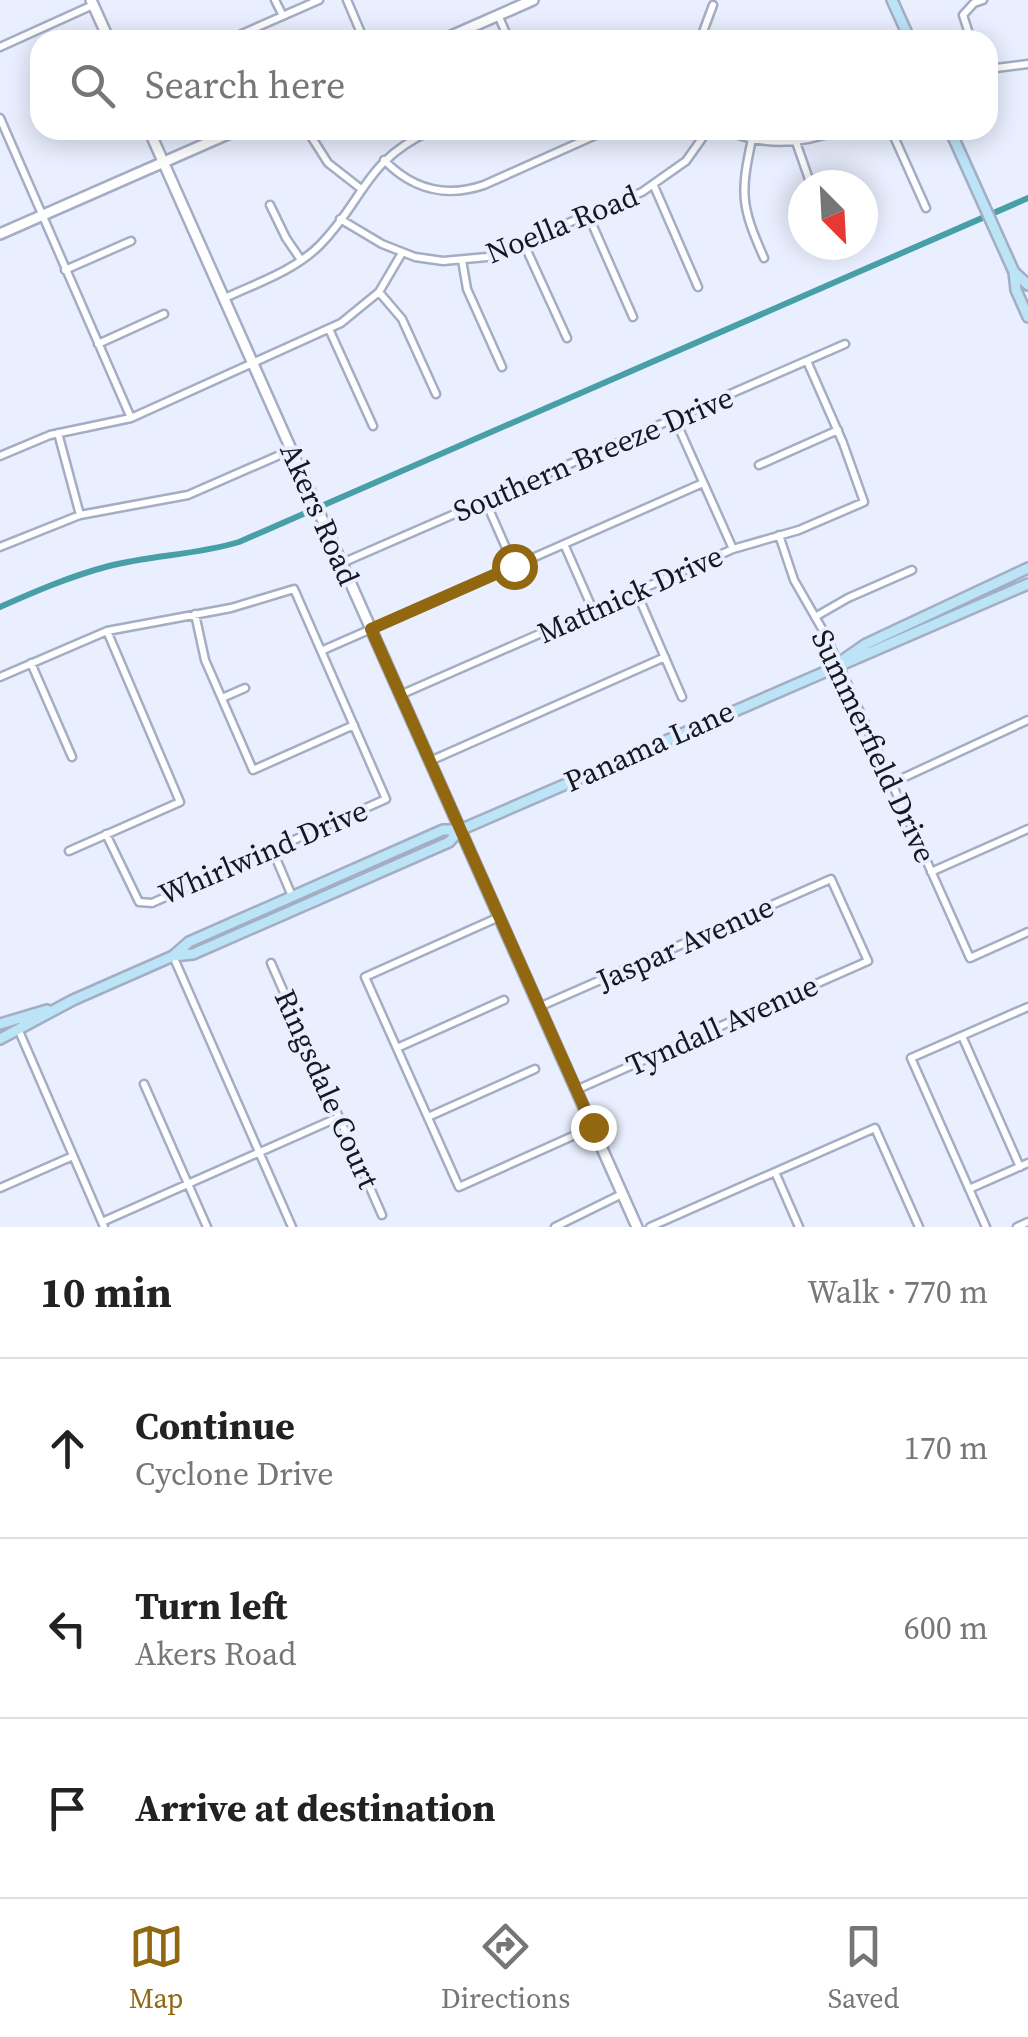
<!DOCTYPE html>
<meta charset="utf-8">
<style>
body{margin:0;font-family:"Source Serif 4",serif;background:#f2f2f2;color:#222}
.compass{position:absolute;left:788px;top:170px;width:90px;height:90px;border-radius:50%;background:#fff;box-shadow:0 5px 25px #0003;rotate:156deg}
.stop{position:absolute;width:30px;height:30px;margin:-22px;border:8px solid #916710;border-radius:50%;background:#fff}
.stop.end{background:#916710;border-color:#fff;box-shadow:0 2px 10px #0008}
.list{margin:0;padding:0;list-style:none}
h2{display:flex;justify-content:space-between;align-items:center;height:130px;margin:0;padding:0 40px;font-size:42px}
h2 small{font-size:32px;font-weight:400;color:#767676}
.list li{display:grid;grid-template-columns:65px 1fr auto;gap:30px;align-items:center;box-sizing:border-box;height:180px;padding:0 40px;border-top:2px solid #e0e0e0}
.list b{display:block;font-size:38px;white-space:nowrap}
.list p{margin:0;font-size:32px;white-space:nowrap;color:#767676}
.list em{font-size:32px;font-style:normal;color:#767676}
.icon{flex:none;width:55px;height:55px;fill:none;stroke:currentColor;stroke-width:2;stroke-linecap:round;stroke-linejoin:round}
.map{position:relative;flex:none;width:1028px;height:1227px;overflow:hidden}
.search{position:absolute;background:#fff;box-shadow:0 5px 25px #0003;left:30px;right:30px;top:30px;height:110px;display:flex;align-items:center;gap:25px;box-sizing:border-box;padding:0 35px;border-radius:30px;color:#767676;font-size:38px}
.sheet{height:670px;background:#fff}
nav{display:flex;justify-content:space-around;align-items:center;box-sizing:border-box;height:140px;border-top:2px solid #e0e0e0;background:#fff;font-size:28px;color:#767676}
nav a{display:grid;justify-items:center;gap:5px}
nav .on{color:#916710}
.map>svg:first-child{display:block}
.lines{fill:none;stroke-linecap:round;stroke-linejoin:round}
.canal{stroke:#48a0a6;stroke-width:6}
.minor-casing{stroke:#a4adc4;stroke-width:11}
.tertiary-casing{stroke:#a4adc4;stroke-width:14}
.secondary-casing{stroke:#a4adc4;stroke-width:14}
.minor{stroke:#fff;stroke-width:6}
.tertiary{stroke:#fff;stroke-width:9}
.secondary{stroke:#bce4f7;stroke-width:9}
.route{stroke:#916710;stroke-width:12}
.labels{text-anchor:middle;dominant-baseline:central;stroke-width:8;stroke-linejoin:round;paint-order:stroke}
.street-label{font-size:30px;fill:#151821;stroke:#e9effe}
</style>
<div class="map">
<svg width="1028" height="1227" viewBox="0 0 1028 1227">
<rect width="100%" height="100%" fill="#e9effe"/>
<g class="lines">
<path class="canal" d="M0 607C36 591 71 576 109 566 152 555 196 555 239 542L1028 198"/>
<g class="minor-casing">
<path id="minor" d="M275 0 283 16
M347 0 364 40
M498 15 509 40
M228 40 319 0
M700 40 713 5
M971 40 963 15 974 3 983 0
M0 47 93 5
M988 69 1028 64
M0 118 131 418
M89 130 91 134
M307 130 328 163 360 188
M725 130C762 146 801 145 839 130
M891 130 926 208
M752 139C740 194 741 206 764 258
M796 142 811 185
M384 160C412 189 446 198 484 185L607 130
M654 186 698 287
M270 205 286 238 301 260
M589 217 633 317
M340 219 382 244 415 257 443 261 487 257 642 192 686 161 708 130
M524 244 567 338
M462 260 467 289 502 367
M65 270 131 241
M379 292 402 319 436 394
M225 298C257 283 294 271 320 245 365 199 364 161 432 130
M329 329 373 426
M98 344 164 314
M674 417 733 549
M58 433 80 515
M0 456 50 435 131 418 341 323 379 292 402 253
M759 465 838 430
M485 500 514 566
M779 535 794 580 825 634 970 958 1028 932
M564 544 593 610
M0 547 80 515 188 495 291 450
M342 563 845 344
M636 591 682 697
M195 614 205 660 253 770 354 725
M815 617 848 598 912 570
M321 651 703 483
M31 663 72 757
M0 677 107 631 231 608 294 589 386 799 152 903 139 902 106 834
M400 695 733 549 799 530 864 502 843 443 807 361
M222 698 245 688
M430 761 665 657
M892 783 1028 720
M272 849 292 896
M69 851 180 802 107 631
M931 872 1028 829
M499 917 365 977 459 1187 593 1127
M173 956 292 1227
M271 963 382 1215
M539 1007 831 879 868 961 576 1090
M19 1031 104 1227
M962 1036 1020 1167
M397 1048 504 1000
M144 1084 207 1227
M428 1117 535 1069
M775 1172 799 1227
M0 1188 73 1156
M969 1189 1028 1163
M102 1222 339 1117
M555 1227 622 1194
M650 1227 875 1128 919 1227
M986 1227 911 1058 1028 1007
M1017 1227 1028 1222"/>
</g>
<g class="tertiary-casing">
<path id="tertiary" d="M91 0 109 40
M442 40 533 0
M149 130 637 1227
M0 234 237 130"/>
</g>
<g class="secondary-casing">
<path id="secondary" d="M892 0 910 40
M950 130 1014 272 1016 290 1028 317
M1014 272 1028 285
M843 660 866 644 1028 568
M173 956 189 942 443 830H460L1028 584
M0 1024 47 1010
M0 1039 73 1000 173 956 193 954 449 842 460 830"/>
</g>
<use href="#minor" class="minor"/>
<use href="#tertiary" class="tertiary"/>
<use href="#secondary" class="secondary"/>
</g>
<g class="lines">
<path class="route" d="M514 566 371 629 593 1127"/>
</g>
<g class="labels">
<g class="street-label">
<text transform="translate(562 224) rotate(-22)">Noella Road</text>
<text transform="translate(593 454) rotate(-23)">Southern Breeze Drive</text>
<text transform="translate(320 514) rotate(66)">Akers Road</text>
<text transform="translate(630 594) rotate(-24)">Mattnick Drive</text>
<text transform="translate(649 746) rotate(-24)">Panama Lane</text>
<text transform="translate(874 746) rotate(65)">Summerfield Drive</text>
<text transform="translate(263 852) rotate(-23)">Whirlwind Drive</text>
<text transform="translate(685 943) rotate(-24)">Jaspar Avenue</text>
<text transform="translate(722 1025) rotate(-24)">Tyndall Avenue</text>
<text transform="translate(327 1089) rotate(66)">Ringsdale Court</text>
</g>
</g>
</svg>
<svg class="compass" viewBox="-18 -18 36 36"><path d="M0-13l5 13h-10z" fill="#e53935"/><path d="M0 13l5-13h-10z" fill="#767676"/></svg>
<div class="stop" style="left:514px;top:566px"></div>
<div class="stop end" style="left:593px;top:1127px"></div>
<div class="search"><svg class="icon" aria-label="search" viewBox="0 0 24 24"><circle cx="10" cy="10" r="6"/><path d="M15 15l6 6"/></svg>Search here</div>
</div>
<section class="sheet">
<h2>10 min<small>Walk · 770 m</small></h2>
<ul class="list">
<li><svg class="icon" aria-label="ahead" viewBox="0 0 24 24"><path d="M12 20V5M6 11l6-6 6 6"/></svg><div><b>Continue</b><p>Cyclone Drive</p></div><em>170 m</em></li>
<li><svg class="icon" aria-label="left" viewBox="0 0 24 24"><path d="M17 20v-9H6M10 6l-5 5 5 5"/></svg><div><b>Turn left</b><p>Akers Road</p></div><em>600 m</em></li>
<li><svg class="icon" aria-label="arrive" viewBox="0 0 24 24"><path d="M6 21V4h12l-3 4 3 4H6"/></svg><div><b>Arrive at destination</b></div></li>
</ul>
</section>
<nav>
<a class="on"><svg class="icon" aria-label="map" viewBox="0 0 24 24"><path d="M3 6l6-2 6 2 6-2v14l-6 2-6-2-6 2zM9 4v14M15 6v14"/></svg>Map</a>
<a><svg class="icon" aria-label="directions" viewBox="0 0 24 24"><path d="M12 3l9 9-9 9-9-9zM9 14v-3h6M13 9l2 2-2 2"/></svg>Directions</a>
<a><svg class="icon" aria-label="saved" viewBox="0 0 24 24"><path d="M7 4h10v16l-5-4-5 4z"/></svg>Saved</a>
</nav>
